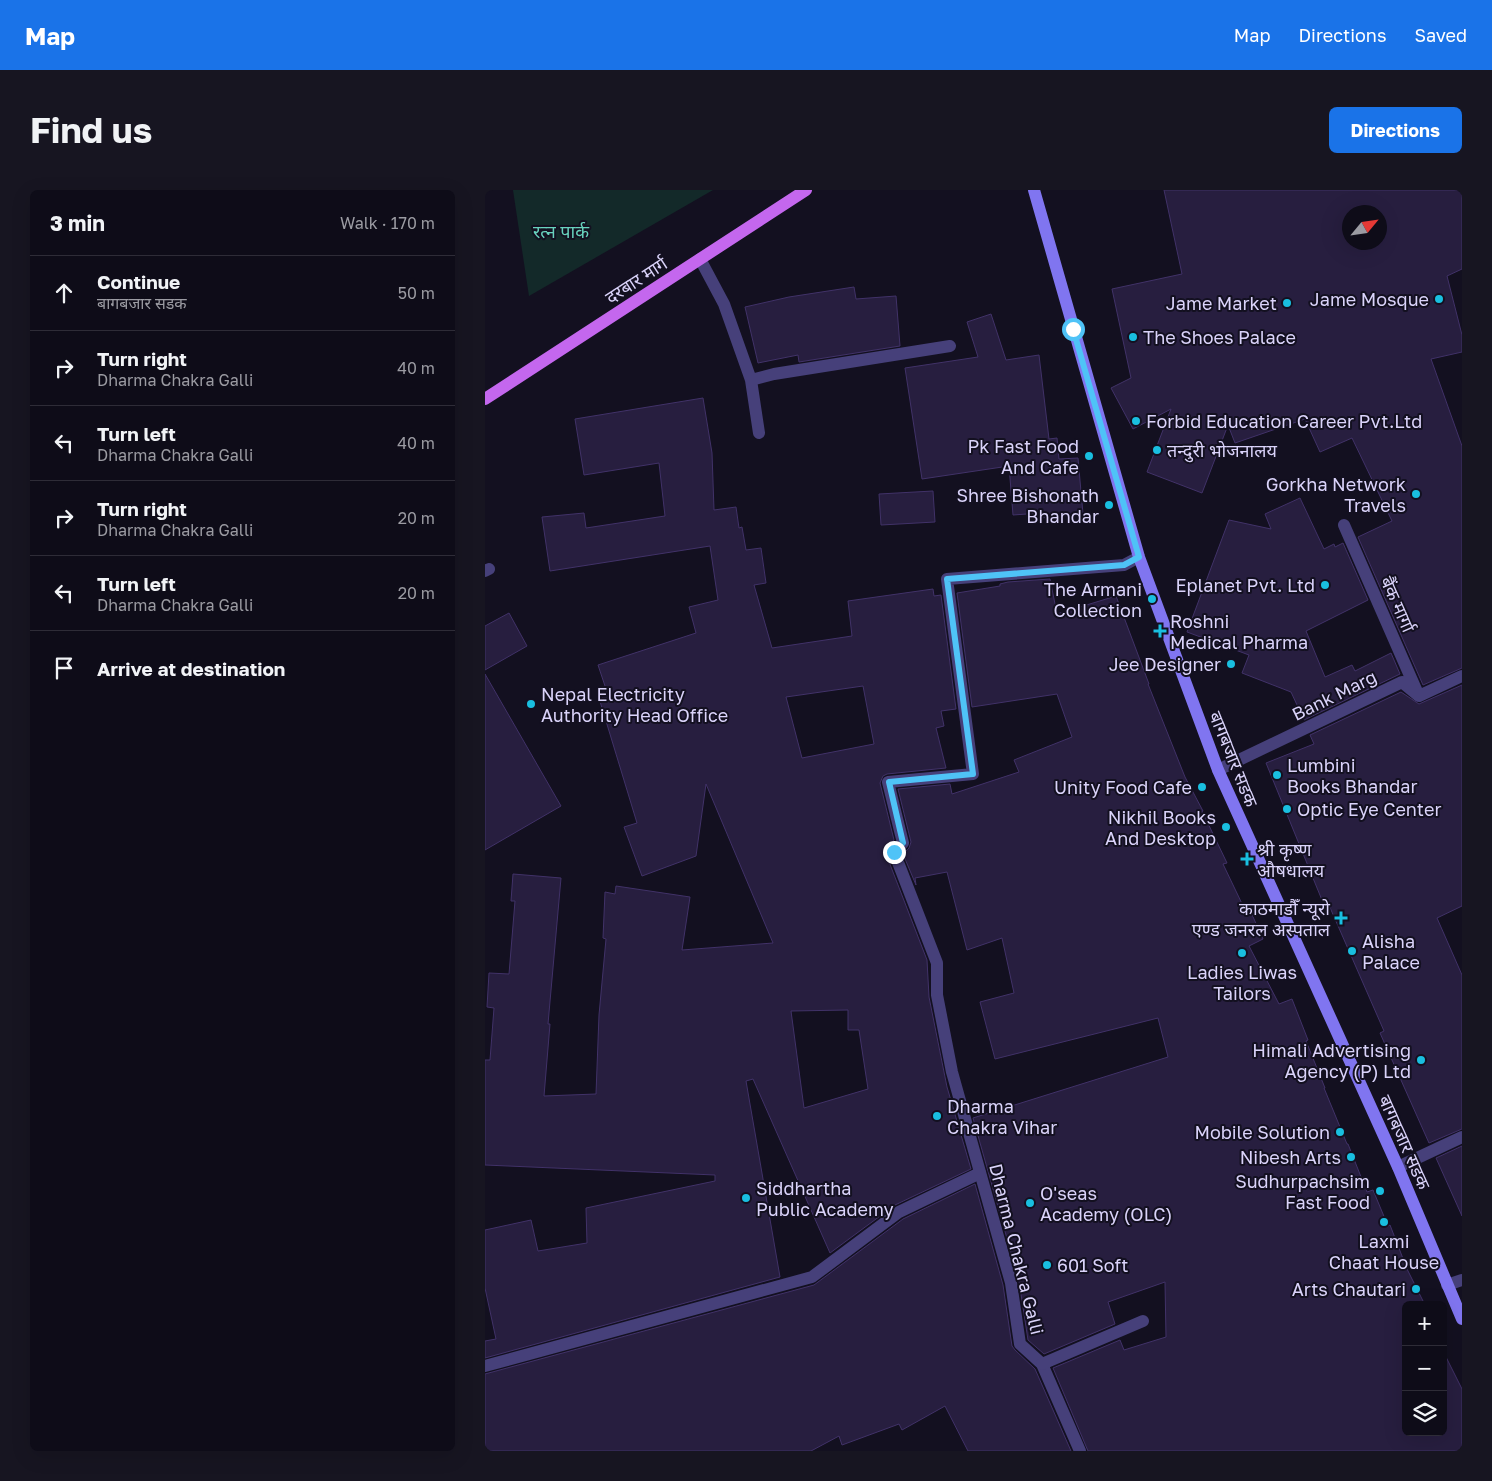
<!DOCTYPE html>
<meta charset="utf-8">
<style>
body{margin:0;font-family:"Golos Text","Noto Sans Devanagari",sans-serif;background:#171521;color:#f1f3f6}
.controls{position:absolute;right:15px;bottom:15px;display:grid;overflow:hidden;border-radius:8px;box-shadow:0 5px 20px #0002}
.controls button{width:45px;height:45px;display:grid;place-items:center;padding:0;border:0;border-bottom:1px solid #2e2c37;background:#0e0c18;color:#f1f3f6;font:25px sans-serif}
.compass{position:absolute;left:857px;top:15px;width:45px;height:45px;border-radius:50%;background:#0e0c18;box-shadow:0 5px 20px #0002;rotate:61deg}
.stop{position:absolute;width:15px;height:15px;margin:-11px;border:4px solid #4fc3f7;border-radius:50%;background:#fff}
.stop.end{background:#4fc3f7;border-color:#fff;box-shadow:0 1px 5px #0008}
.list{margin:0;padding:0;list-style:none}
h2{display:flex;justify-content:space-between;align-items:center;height:65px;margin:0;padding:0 20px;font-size:21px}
h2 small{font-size:16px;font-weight:400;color:#9b9ba2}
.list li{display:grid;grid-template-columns:32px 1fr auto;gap:15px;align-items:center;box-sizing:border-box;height:75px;padding:0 20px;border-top:1px solid #2e2c37}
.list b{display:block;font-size:19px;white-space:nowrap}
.list p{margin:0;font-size:16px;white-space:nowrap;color:#9b9ba2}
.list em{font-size:16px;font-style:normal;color:#9b9ba2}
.icon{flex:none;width:28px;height:28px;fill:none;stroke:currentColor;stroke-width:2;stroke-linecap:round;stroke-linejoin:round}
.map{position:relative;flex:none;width:977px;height:1261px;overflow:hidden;border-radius:8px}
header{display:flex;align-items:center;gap:30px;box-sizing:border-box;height:70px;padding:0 25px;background:#1a73e8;color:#fff}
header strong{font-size:24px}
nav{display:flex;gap:28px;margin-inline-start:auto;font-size:18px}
.intro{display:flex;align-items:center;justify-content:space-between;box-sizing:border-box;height:120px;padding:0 30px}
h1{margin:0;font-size:35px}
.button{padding:12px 22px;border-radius:8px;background:#1a73e8;color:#fff;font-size:18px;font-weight:700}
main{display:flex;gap:30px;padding:0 30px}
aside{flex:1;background:#0e0c18;border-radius:8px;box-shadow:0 5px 20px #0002}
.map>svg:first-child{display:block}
.green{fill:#132929}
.building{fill:#271e3f;stroke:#413268;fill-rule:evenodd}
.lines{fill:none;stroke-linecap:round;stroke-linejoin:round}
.service{stroke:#46407a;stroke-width:12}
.minor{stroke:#46407a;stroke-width:12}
.secondary{stroke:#8075f0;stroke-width:12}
.primary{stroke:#c467ee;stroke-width:12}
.route{stroke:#4fc3f7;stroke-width:6}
.poi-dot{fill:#19bfe0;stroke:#131020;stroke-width:2}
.labels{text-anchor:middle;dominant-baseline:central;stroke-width:4;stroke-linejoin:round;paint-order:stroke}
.park-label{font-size:18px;fill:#68d2be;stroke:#131020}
.street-label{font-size:18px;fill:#dad3fa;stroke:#131020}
.poi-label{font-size:18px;fill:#dad3fa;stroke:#131020;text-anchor:end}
</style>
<header>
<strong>Map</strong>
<nav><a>Map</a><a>Directions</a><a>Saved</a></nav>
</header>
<div class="intro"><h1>Find us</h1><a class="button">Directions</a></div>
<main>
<aside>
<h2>3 min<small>Walk · 170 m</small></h2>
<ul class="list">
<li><svg class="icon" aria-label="ahead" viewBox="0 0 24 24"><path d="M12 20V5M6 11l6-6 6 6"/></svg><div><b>Continue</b><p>बागबजार सडक</p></div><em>50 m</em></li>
<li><svg class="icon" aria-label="right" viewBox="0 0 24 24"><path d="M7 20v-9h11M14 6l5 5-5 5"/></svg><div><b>Turn right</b><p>Dharma Chakra Galli</p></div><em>40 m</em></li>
<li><svg class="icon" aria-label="left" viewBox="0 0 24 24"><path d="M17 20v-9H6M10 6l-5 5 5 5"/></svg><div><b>Turn left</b><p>Dharma Chakra Galli</p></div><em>40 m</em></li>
<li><svg class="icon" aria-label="right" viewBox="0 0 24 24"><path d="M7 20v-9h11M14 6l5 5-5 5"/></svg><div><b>Turn right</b><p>Dharma Chakra Galli</p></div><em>20 m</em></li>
<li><svg class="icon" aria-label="left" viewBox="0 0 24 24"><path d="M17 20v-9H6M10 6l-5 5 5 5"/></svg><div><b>Turn left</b><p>Dharma Chakra Galli</p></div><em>20 m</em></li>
<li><svg class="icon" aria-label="arrive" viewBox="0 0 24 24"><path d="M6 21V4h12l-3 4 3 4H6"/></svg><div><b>Arrive at destination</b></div></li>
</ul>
</aside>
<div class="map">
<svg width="977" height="1261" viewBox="0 0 977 1261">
<rect width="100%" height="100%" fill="#131020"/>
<path class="green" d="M28 0H228L44 106Z"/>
<path class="building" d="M679 0H977V79L962 86 977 145V162L946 169 977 256V478L938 495 873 347 907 331 867 248 835 262 820 229 750 253 743 235 717 303 662 282 686 219 648 239 626 198 646 188 627 99 697 84ZM864 22H894V52H864Z
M369 97 371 109 411 106 415 156 314 172 313 165 273 173 260 117 304 107Z
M506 124 521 170 554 165 564 249 572 248 574 269 593 268 598 324 556 328V323L528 325 524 276 437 289 420 178 493 167 482 132Z
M218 208 227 263 229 320 251 317 254 338 257 337 261 360 276 358 281 393 269 395 287 458 367 446 363 411 448 399 449 406 456 405 471 519 456 521 459 536 451 538 461 578 402 584 398 586 395 593 409 650 403 657 401 664 442 770 444 807 462 897 486 979 410 1015 345 1063 268 889 261 891 295 1087 0 1168V1151L11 1149 0 1098V1040L46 1030 53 1061 102 1053 101 1018 230 991V985L0 975V870H5L9 818 2 817 4 783 24 784 30 711H26L28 684 76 688 63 834H65L59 906 111 904 114 825 121 749 118 748 120 702 130 704 131 696 205 707 197 760 288 753 221 594 211 666 157 686 139 637 152 633 114 508 123 505 113 475 211 443 204 417 233 410 225 356 65 381 57 327 99 323 101 338 180 326 174 273 99 285 90 229ZM378 496 389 554 317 568 301 507ZM363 820V840H374L383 899 319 918 306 821Z
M448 301 450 332 396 335 394 304Z
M815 308 839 359 849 354 850 357 858 353 883 410 821 441 840 487 867 475 870 481 906 463 915 484 819 530 806 502 757 483 764 465 702 442 744 330 786 339 780 324Z
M565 389 572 424 631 406 664 494H663L700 587 718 621H717L742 673 738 674 760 720 764 718 778 749 764 756 794 814 807 809 823 850 821 851 840 898H839L862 954H863L882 1002 888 1000 903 1036 905 1035 922 1079 940 1115H921V1242H958V1161L977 1199V1261H603L568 1178 635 1150 639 1160 681 1147 680 1092 623 1112 630 1134 559 1164 543 1150 534 1091 488 928 683 867 673 828 510 869 495 812 529 803 517 748 482 760 462 682 430 688 431 695 418 664 424 658 426 652 413 599 465 594 467 604 534 582 529 570 587 547 572 504 487 517 472 403 515 396V394L523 392Z
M24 423 42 456 0 480V436Z
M0 484 76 616 0 660Z
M977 495V716L952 728 977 785V939L944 953 895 843 899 841 843 713 839 715 781 573 829 554 825 545 916 502 934 514Z
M977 956V1026L951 968Z
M490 994 518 1095 527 1156 530 1160 550 1179 586 1261H483L460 1216 417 1240 414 1234 357 1255 354 1246 326 1261H0V1184L329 1095 418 1029Z"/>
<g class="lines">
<path class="service" d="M215 69 239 114 266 190 289 184 465 156
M266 190 274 243
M0 381 4 379
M962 1095 977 1090
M595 1261 557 1174 535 1154 526 1093 467 882 452 805V773L409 662 418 653 403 592 488 584 462 389 639 375 654 367"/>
<path class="minor" d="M859 335 933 504
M733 580 917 492 934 506 977 486
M913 977 977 947
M557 1174 658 1131
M0 1176 327 1087 414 1022 495 983"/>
<path class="secondary" d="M549 0 654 367 733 580 913 977 977 1129"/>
<path class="primary" d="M0 209 321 0"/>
</g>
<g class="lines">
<path class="route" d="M409 662 418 653 404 592 488 584 462 389 639 375 654 367 588 139"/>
</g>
<g class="poi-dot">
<circle cx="954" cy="109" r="5"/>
<circle cx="802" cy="113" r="5"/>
<circle cx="648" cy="147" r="5"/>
<circle cx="651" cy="231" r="5"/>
<circle cx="672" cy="260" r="5"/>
<circle cx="604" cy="266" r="5"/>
<circle cx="931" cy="304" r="5"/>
<circle cx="624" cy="315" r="5"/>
<circle cx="840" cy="395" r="5"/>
<circle cx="667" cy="409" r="5"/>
<path d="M672.5 433.5h5v5h5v5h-5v5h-5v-5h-5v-5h5z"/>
<circle cx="746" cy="474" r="5"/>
<circle cx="46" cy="514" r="5"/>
<circle cx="792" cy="585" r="5"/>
<circle cx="717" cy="597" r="5"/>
<circle cx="802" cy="619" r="5"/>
<circle cx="741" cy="637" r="5"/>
<path d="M759.5 661.5h5v5h5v5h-5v5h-5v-5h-5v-5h5z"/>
<path d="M853.5 720.5h5v5h5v5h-5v5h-5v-5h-5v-5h5z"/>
<circle cx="867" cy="761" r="5"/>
<circle cx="757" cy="763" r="5"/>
<circle cx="936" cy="870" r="5"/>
<circle cx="452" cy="926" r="5"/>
<circle cx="855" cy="942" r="5"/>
<circle cx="866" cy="967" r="5"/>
<circle cx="895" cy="1001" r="5"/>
<circle cx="261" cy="1008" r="5"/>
<circle cx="545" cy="1013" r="5"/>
<circle cx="899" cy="1032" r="5"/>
<circle cx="562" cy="1075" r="5"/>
<circle cx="931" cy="1099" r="5"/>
</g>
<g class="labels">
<g class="park-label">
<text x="76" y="41">रत्न पार्क</text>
</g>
<g class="street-label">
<text transform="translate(151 90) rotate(-33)">दरबार मार्ग</text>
<text transform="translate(913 414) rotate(66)">बैंक मार्गा</text>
<text transform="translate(849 505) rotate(-26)">Bank Marg</text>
<text transform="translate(749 569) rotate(68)">बागबजार सडक</text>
<text transform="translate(920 952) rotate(66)">बागबजार सडक</text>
<text transform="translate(532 1059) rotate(76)">Dharma Chakra Galli</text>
</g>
<g class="poi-label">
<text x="944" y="109">Jame Mosque</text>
<text x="792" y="113">Jame Market</text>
<text x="658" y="147" text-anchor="start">The Shoes Palace</text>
<text x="661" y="231" text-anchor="start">Forbid Education Career Pvt.Ltd</text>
<text x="594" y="256">Pk Fast Food<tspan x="594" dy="21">And Cafe</tspan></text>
<text x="682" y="260" text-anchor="start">तन्दुरी भोजनालय</text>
<text x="921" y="294">Gorkha Network<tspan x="921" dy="21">Travels</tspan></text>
<text x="614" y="305">Shree Bishonath<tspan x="614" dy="21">Bhandar</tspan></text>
<text x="830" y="395">Eplanet Pvt. Ltd</text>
<text x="657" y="399">The Armani<tspan x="657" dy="21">Collection</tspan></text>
<text x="685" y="431" text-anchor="start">Roshni<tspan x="685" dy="21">Medical Pharma</tspan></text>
<text x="736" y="474">Jee Designer</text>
<text x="56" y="504" text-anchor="start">Nepal Electricity<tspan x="56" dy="21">Authority Head Office</tspan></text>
<text x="802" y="575" text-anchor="start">Lumbini<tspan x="802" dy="21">Books Bhandar</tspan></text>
<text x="707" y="597">Unity Food Cafe</text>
<text x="812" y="619" text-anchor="start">Optic Eye Center</text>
<text x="731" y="627">Nikhil Books<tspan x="731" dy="21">And Desktop</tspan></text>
<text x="772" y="659" text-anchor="start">श्री कृष्ण<tspan x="772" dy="21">औषधालय</tspan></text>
<text x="845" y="718">काठमाडौँ न्यूरो<tspan x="845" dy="21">एण्ड जनरल अस्पताल</tspan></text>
<text x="877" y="751" text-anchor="start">Alisha<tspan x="877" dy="21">Palace</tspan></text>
<text x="757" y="782" text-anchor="middle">Ladies Liwas<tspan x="757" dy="21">Tailors</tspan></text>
<text x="926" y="860">Himali Advertising<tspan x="926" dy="21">Agency (P) Ltd</tspan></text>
<text x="462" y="916" text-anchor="start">Dharma<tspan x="462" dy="21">Chakra Vihar</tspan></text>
<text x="845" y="942">Mobile Solution</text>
<text x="856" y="967">Nibesh Arts</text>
<text x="885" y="991">Sudhurpachsim<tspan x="885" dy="21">Fast Food</tspan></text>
<text x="271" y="998" text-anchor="start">Siddhartha<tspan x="271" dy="21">Public Academy</tspan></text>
<text x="555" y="1003" text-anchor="start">O'seas<tspan x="555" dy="21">Academy (OLC)</tspan></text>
<text x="899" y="1051" text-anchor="middle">Laxmi<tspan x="899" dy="21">Chaat House</tspan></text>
<text x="572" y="1075" text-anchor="start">601 Soft</text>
<text x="921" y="1099">Arts Chautari</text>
</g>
</g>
</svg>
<div class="controls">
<button>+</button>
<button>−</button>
<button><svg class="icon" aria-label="layers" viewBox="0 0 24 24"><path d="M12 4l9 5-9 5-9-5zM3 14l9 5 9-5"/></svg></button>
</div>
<svg class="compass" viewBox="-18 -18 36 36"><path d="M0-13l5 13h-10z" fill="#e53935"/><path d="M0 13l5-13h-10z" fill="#9b9ba2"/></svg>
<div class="stop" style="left:588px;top:139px"></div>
<div class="stop end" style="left:409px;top:662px"></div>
</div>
</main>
